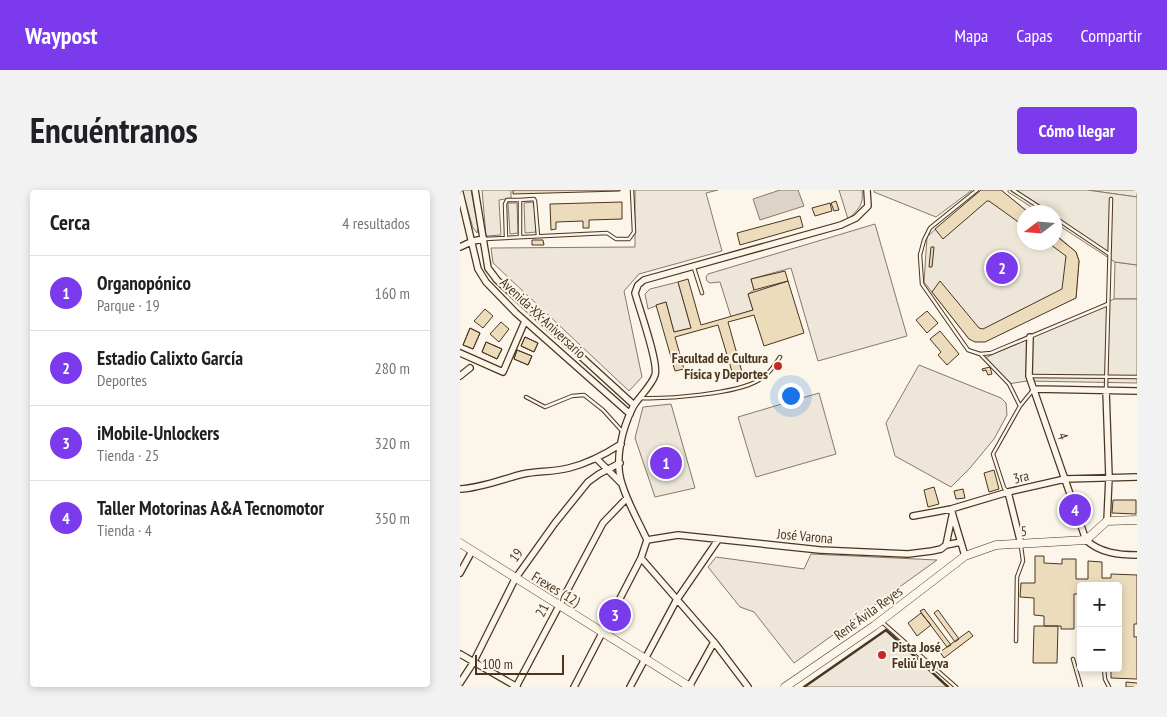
<!DOCTYPE html>
<html lang="es">
<meta charset="utf-8">
<style>
body{margin:0;font-family:"PT Sans Narrow",sans-serif;background:#f2f2f2;color:#202124}
.controls{position:absolute;right:15px;bottom:15px;display:grid;overflow:hidden;border-radius:5px;box-shadow:0 2px 8px #0003}
.controls button{width:45px;height:45px;display:grid;place-items:center;padding:0;border:0;border-bottom:1px solid #e0e0e0;background:#fff;color:#202124;font:25px sans-serif}
.compass{position:absolute;left:557px;top:15px;width:45px;height:45px;border-radius:50%;background:#fff;box-shadow:0 2px 8px #0003;rotate:254deg}
.scale{position:absolute;left:15px;bottom:12px;width:89px;box-sizing:border-box;padding-left:5px;border:2px solid #4a3520;border-top:0;font-size:14px;line-height:18px;white-space:nowrap;color:#4a3520;-webkit-text-stroke:4px #fbf6e9;paint-order:stroke}
.you{position:absolute;left:330px;top:205px;width:18px;height:18px;margin:-12px;border:4px solid #fff;border-radius:50%;background:#1a73e8;box-shadow:0 0 0 8px #1a73e833}
.badge{display:grid;place-items:center;width:32px;height:32px;border-radius:50%;background:#7c3aed;color:#fff;font-size:16px;font-weight:700}
.pin{position:absolute;translate:-50% -50%;border:2px solid #fff;box-shadow:0 1px 5px #0006}
.list{margin:0;padding:0;list-style:none}
h2{display:flex;justify-content:space-between;align-items:center;height:65px;margin:0;padding:0 20px;font-size:21px}
h2 small{font-size:16px;font-weight:400;color:#757577}
.list li{display:grid;grid-template-columns:32px 1fr auto;gap:15px;align-items:center;box-sizing:border-box;height:75px;padding:0 20px;border-top:1px solid #e0e0e0}
.list b{display:block;font-size:19px;white-space:nowrap}
.list p{margin:0;font-size:16px;white-space:nowrap;color:#757577}
.list em{font-size:16px;font-style:normal;color:#757577}
.map{position:relative;flex:none;width:677px;height:497px;overflow:hidden;border-radius:5px}
header{display:flex;align-items:center;gap:30px;box-sizing:border-box;height:70px;padding:0 25px;background:#7c3aed;color:#fff}
header strong{font-size:24px}
nav{display:flex;gap:28px;margin-inline-start:auto;font-size:18px}
.intro{display:flex;align-items:center;justify-content:space-between;box-sizing:border-box;height:120px;padding:0 30px}
h1{margin:0;font-size:35px}
.button{padding:12px 22px;border-radius:5px;background:#7c3aed;color:#fff;font-size:18px;font-weight:700}
main{display:flex;gap:30px;padding:0 30px}
aside{flex:1;background:#fff;border-radius:5px;box-shadow:0 2px 8px #0003}
.map>svg:first-child{display:block}
.green{fill:#ede6d9;stroke:#887966}
.parking{fill:#ede7d9;stroke:#887966}
.water{fill:#dcd4c6;stroke:#887966}
.building{fill:#ecdcbc;stroke:#4a3520}
.lines{fill:none;stroke-linecap:round;stroke-linejoin:round}
.lane-casing{stroke:#4a3520;stroke-width:4.5}
.street-casing{stroke:#4a3520;stroke-width:8}
.secondary-casing{stroke:#4a3520;stroke-width:9}
.lane{stroke:#fbf6e9;stroke-width:2.5}
.street{stroke:#fbf6e9;stroke-width:5.5}
.secondary{stroke:#fbf6e9;stroke-width:8}
.wall{stroke:#4a3520;stroke-width:2.5}
.poi-dot{fill:#c62828;stroke:#fbf6e9;stroke-width:2}
.labels{text-anchor:middle;dominant-baseline:central;stroke-width:4;stroke-linejoin:round;paint-order:stroke}
.street-label{font-size:14px;fill:#4a3520;stroke:#fbf6e9}
.poi-label{font-size:14px;font-weight:bold;fill:#4a3520;stroke:#fbf6e9;text-anchor:end}
</style>
<header>
<strong>Waypost</strong>
<nav><a>Mapa</a><a>Capas</a><a>Compartir</a></nav>
</header>
<div class="intro"><h1>Encuéntranos</h1><a class="button">Cómo llegar</a></div>
<main>
<aside>
<h2>Cerca<small>4 resultados</small></h2>
<ul class="list">
<li><span class="badge">1</span><div><b>Organopónico</b><p>Parque · 19</p></div><em>160 m</em></li>
<li><span class="badge">2</span><div><b>Estadio Calixto García</b><p>Deportes</p></div><em>280 m</em></li>
<li><span class="badge">3</span><div><b>iMobile-Unlockers</b><p>Tienda · 25</p></div><em>320 m</em></li>
<li><span class="badge">4</span><div><b>Taller Motorinas A&amp;A Tecnomotor</b><p>Tienda · 4</p></div><em>350 m</em></li>
</ul>
</aside>
<div class="map">
<svg width="677" height="497" viewBox="0 0 677 497">
<rect width="100%" height="100%" fill="#fbf6e9"/>
<path class="green" d="M2 0H11L18 38 17 43 13 38Z
M22 0H51V8L39 10 41 45 26 46Z
M175 0H258L246 3 262 61 179 84 164 101 182 187 169 201 33 73 31 58 175 57Z
M379 0H402C404 15 398 20 388 29Z
M414 0H512L476 27 414 2Z
M541 0 568 22H564V52H594L595 44 616 62 619 71 616 108 509 149 464 92 467 47 479 36Z
M627 0H677V7Z
M74 12 76 42 65 43 64 13Z
M48 13H57L58 43 50 44Z
M415 34 447 146 358 171 331 78 291 89 294 100 288 104 293 120 271 127 260 92 250 93 247 91 246 87 248 84Z
M655 72 677 75V109H654Z
M218 92 231 138 214 142 206 112 188 119 185 104 190 99Z
M459 175 541 208 546 213 547 225 534 249 510 278 491 297 435 266 426 233Z
M359 203 376 264 296 287 278 227Z
M211 214 235 298 195 307 175 248 183 217Z
M351 364 477 370 334 473 294 422 280 417 248 377 256 367 344 379Z
M426 440 488 497H344Z"/>
<path class="parking" d="M548 0H627L677 7V75L655 72 595 33 594 22H579L548 2Z
M654 109H677V193L567 191 548 194 525 168Z"/>
<path class="water" d="M320 0H338L344 16 300 30 293 9Z"/>
<path class="building" d="M53 0H160V1L53 4Z
M521 0H541L568 22H564V36L529 11H527L483 49 475 39Z
M376 11 379 20 374 21 371 13Z
M162 12V29L129 30V38H123V31L96 32V39L91 40 90 14Z
M370 13 372 21 355 26 352 18Z
M340 26 343 37 280 55 277 43Z
M594 44 616 62 619 71 616 108 525 152H515L509 149 472 102 480 91 519 138 523 139 602 99 606 66 587 52H594Z
M72 50H83L84 55H72Z
M471 57H474L472 77H469Z
M325 81 328 91 294 100 291 89Z
M228 89 241 135 293 120 288 104 328 91 344 143 304 156 294 125 268 132 282 182 273 185 258 135 215 147 224 179 215 181 196 115 206 112 214 142 231 138 218 92Z
M25 119 33 126 23 138 14 131Z
M467 121 478 133 467 143 456 130Z
M41 132 49 139 39 152 30 144Z
M10 138 20 143 13 159 3 155Z
M10 138 20 143 13 159 3 155Z
M480 141 499 164 487 175 478 165 481 162 470 149Z
M65 147 78 153 74 162 61 156Z
M65 147 78 153 74 162 61 156Z
M26 152 42 159 37 169 22 162Z
M26 152 42 159 37 169 22 162Z
M57 160 72 166 68 175 54 169Z
M57 160 72 166 68 175 54 169Z
M530 177 532 184 528 185 526 180 523 181 522 179Z
M534 280 539 299 529 302 524 283Z
M474 297 479 314 468 317 464 300Z
M503 299 505 308 496 309 494 301Z
M653 310H676V324L652 323Z
M575 366H584V373L602 374V369H616V389H628V371L642 372V388H651V384L677 385V434H674V447H677V489L651 488V478H658V396H621V404H614V439H601V436H584V426L574 425V408L560 407 561 393H575Z
M464 419 491 455 487 457 460 421Z
M478 420 499 449 495 452 474 423Z
M461 423 471 435 457 446 448 433Z
M574 436H598L597 473H573Z
M509 441 513 446 484 468 480 462Z
M666 492 677 493V497H666Z"/>
<g class="lines">
<g class="lane-casing">
<path id="lane" d="M517 0 470 38 464 50 460 65 462 94 508 160 520 164 531 163 648 114
M553 0 587 22
M60 10 74 9 75 11 78 46
M594 27 649 64
M46 47 45 14 47 10H60V47
M25 49 147 43 156 49H169L174 42 172 0
M234 78 242 103
M520 164 549 194 560 216
M569 186 677 187
M646 199 651 9
M66 207 85 217 112 206 124 205 143 220 162 241
M180 208C207 209 277 204 299 190 309 184 314 176 320 167
M548 302 544 298 533 264 560 216 573 200
M422 432 496 497
M556 451 557 387 563 371 561 356
M613 469 621 497
M644 478 645 489 649 497"/>
</g>
<g class="street-casing">
<path id="street" d="M15 0 28 78 37 90 174 215
M0 3 18 79 26 92 56 123 170 224
M0 57 13 51 24 49
M570 147 569 186 626 350C640 363 659 365 677 365
M0 163 43 182 65 131
M0 186 10 178
M574 199 677 201
M646 200 649 287 647 331
M137 269 161 293
M0 299C22 298 42 289 63 284 78 281 94 282 109 278 129 273 144 265 161 254
M548 302 561 354
M491 319 505 366
M453 326 491 319 548 302 605 289 677 287
M187 350C179 332 168 314 162 294 154 270 162 239 173 217 179 207 192 195 195 185 199 173 179 118 175 103L178 95 184 90 381 35 396 28 408 16 407 0
M187 350 218 345 360 360 448 364 472 361 481 359 486 355 501 352
M486 355 492 326
M181 368 254 452 288 497
M0 383 12 361
M0 464 57 497
M0 493 13 473 55 389 95 333 128 292 139 284 160 273
M56 497 143 333 167 308
M114 497 181 368 187 350
M170 497 216 411 258 350
M229 497 254 452"/>
</g>
<g class="secondary-casing">
<path id="secondary" d="M0 353 230 497
M325 497 414 436 505 366 536 355 626 350 647 331 677 330"/>
</g>
<use href="#lane" class="lane"/>
<use href="#street" class="street"/>
<use href="#secondary" class="secondary"/>
<path class="wall" d="M344 497 426 440 488 497"/>
</g>
<g class="poi-dot">
<circle cx="318" cy="176" r="5"/>
<circle cx="422" cy="465" r="5"/>
</g>
<g class="labels">
<g class="street-label">
<text transform="translate(83 128) rotate(43)">Avenida XX Aniversario</text>
<text transform="translate(603 246) rotate(71)">4</text>
<text transform="translate(561 287) rotate(-13)">3ra</text>
<text transform="translate(564 341) rotate(-3)">5</text>
<text transform="translate(345 346) rotate(5)">José Varona</text>
<text transform="translate(56 365) rotate(-54)">19</text>
<text transform="translate(96 399) rotate(31)">Frexes (12)</text>
<text transform="translate(82 420) rotate(-63)">21</text>
<text transform="translate(408 423) rotate(-36)">René Ávila Reyes</text>
</g>
<g class="poi-label">
<text x="308" y="168">Facultad de Cultura<tspan x="308" dy="16">Física y Deportes</tspan></text>
<text x="432" y="457" text-anchor="start">Pista José<tspan x="432" dy="16">Feliú Leyva</tspan></text>
</g>
</g>
</svg>
<div class="controls">
<button>+</button>
<button>−</button>
</div>
<svg class="compass" viewBox="-18 -18 36 36"><path d="M0-13l5 13h-10z" fill="#e53935"/><path d="M0 13l5-13h-10z" fill="#757577"/></svg>
<div class="scale">100 m</div>
<div class="you"></div>
<div class="pin badge" style="left:206px;top:273px">1</div>
<div class="pin badge" style="left:542px;top:78px">2</div>
<div class="pin badge" style="left:155px;top:425px">3</div>
<div class="pin badge" style="left:615px;top:320px">4</div>
</div>
</main>
